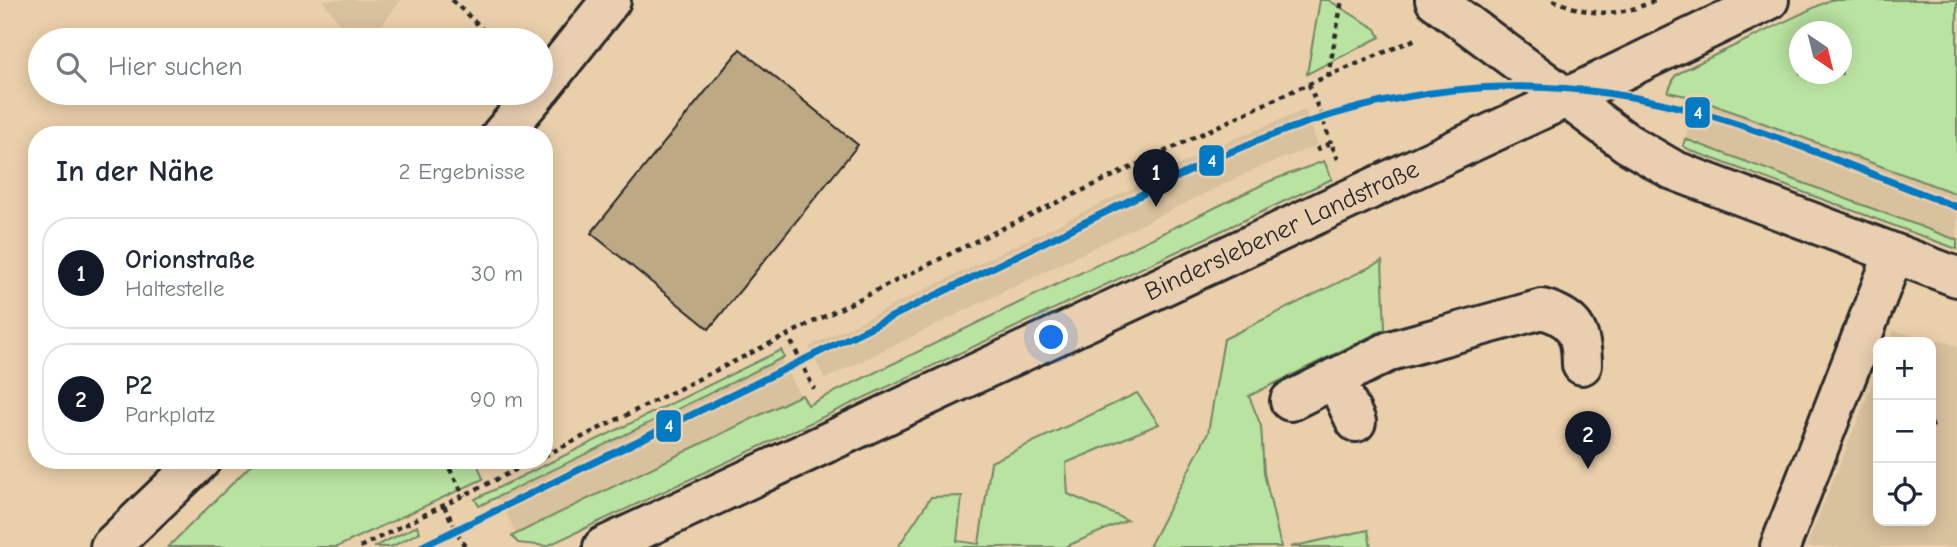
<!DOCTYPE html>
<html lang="de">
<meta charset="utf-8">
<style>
body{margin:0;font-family:"Comic Neue",sans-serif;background:#f6f6f7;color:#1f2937}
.controls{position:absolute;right:21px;bottom:21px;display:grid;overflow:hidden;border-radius:14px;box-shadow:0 4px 18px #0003}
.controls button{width:63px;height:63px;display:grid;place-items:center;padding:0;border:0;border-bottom:2px solid #e0e1e3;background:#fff;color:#1f2937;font:35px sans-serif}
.compass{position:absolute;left:1789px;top:21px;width:63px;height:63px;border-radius:50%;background:#fff;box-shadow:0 4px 18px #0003;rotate:145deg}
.you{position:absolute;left:1052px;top:338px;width:24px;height:24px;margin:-18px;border:5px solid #fff;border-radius:50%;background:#1a73e8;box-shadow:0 0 0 10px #1a73e833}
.badge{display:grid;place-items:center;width:46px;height:46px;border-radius:50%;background:#111827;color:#fff;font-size:23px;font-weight:700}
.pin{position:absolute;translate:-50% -58px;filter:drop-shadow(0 2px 4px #0008)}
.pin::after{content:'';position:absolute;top:37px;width:24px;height:21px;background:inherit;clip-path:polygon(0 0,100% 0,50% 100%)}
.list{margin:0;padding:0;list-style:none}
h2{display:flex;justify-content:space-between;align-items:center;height:91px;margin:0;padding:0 28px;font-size:30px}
h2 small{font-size:23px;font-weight:400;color:#747a83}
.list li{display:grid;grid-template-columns:46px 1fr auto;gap:21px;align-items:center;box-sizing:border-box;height:112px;margin:0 14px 14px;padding:0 14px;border:2px solid #e0e1e3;border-radius:28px}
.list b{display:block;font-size:26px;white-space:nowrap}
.list p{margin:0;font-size:23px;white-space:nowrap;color:#747a83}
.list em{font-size:23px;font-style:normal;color:#747a83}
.icon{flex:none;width:38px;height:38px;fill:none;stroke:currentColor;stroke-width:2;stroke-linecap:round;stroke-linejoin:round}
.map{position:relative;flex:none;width:1957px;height:547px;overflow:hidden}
.search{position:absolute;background:#fff;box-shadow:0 4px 18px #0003;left:28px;top:28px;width:525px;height:77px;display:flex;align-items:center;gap:18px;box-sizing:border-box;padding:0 24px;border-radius:38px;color:#747a83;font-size:26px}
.panel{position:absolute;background:#fff;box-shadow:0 4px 18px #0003;left:28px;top:126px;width:525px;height:343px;border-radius:28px}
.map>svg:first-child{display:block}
.built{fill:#d8c19d}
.green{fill:#b9e3a0;stroke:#728766;stroke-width:2;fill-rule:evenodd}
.building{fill:#bda984;stroke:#2b2b2b;stroke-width:2}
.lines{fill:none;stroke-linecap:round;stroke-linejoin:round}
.minor-casing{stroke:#2b2b2b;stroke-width:44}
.major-casing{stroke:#2b2b2b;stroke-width:44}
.path{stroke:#2b2b2b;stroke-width:4.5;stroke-dasharray:5 5;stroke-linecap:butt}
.minor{stroke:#e9ceb0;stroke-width:38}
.major{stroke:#e9ceb0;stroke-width:38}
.tram-1-casing{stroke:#e9ceb0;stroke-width:12}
.tram-1{stroke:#007ac3;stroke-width:7}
.labels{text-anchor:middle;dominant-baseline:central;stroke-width:5;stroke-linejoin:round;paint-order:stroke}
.street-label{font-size:26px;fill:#2b2b2b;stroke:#e9ceb0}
.line-badge{stroke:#e9ceb0;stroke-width:2.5}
.badge-label{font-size:19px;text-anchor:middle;font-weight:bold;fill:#fff}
</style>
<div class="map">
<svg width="1957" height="547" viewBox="0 0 1957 547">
<rect width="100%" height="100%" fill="#eacfab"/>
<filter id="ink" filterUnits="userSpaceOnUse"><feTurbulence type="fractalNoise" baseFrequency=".0143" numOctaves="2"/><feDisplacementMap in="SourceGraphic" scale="14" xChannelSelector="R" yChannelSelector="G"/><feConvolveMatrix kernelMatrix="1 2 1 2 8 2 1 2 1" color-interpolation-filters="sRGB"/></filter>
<g filter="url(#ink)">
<path class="built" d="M322 0H401L371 40H352Z
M1695 98 1957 194V240L1685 139Z
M1305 110 1318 145 1255 169 825 379 809 347 1224 143Z
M1894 331 1957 345V547H1806L1878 370V521H1931V342H1890Z
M781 358 800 396 517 535 497 496Z"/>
<path class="green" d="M1320 0H1328L1376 29 1380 37 1307 74Z
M1830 0H1957V194L1695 98 1668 92 1675 76 1686 69ZM1800 32H1842V74H1800Z
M1685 139 1957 240V249L1692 151 1683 146Z
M1324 161 1332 179 547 546 518 543 512 536 799 396 802 395 808 405 1270 181Z
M1382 261 1385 329 1249 396 1261 426 1264 473 1281 547H1149L1208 433 1224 339Z
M781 350 784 357 479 506 475 499Z
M1137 393 1159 424 1066 463 1068 494 1127 520 1065 547H898L931 497 962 496 957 541 979 544 991 462Z
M256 460H476L483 479 337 547H168Z
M417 526 420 532 391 547H374Z
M1368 530 1371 547H1290Z"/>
<path class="building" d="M740 49 858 145 709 329 591 233Z"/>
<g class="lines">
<g class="minor-casing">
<g id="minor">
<path d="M1435 0 1627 143 1673 170 1957 277"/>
<path d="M1335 378 1356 422"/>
<path d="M1290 401 1390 351 1542 309C1574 318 1582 331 1582 365"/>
<path id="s1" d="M603 547 1549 106 1769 0"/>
<path d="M1780 547 1894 254"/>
</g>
</g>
<g class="major-casing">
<path id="major" d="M541 88 611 0
M501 135 537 93
M110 547 201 460"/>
</g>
<path class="path" d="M452 0 494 40
M1553 0C1591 16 1617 18 1656 0
M1328 77 1342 0
M1309 84 1331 143
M1316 150 1331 143 1338 159
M787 333 814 389
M1931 423 1933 428
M544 456 978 240 1290 92 1416 39
M445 460 464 496
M444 506 465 547
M360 547 535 460"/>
<use href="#minor" class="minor"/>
<use href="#major" class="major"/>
<g class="tram-1-casing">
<path id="tram-1" d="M421 547 1208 162C1375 85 1529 63 1708 115 1793 140 1874 176 1957 207"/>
</g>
<use href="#tram-1" class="tram-1"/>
</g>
</g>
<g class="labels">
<g class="street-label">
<text stroke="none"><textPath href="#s1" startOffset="749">Binderslebener Landstraße</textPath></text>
</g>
</g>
<g class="line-badge">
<rect x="1684" y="96" width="27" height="33" rx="7" fill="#007ac3"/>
<rect x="1198" y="144" width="27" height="33" rx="7" fill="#007ac3"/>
<rect x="655" y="409" width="27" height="34" rx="7" fill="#007ac3"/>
</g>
<g class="badge-label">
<text x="1698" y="119">4</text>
<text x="1212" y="167">4</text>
<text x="669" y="432">4</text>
</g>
</svg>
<div class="controls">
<button>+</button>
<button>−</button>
<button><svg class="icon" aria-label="locate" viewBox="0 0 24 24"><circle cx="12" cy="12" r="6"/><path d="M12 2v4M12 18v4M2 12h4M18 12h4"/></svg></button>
</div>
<svg class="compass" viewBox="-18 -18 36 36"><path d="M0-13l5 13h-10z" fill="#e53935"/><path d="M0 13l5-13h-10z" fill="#747a83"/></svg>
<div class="you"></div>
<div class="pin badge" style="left:1156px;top:207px">1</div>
<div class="pin badge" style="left:1588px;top:469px">2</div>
<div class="search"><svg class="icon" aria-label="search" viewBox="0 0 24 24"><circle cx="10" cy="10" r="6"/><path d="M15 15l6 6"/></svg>Hier suchen</div>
<section class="panel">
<h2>In der Nähe<small>2 Ergebnisse</small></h2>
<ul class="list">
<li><span class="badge">1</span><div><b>Orionstraße</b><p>Haltestelle</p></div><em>30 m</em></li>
<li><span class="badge">2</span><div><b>P2</b><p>Parkplatz</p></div><em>90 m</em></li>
</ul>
</section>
</div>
